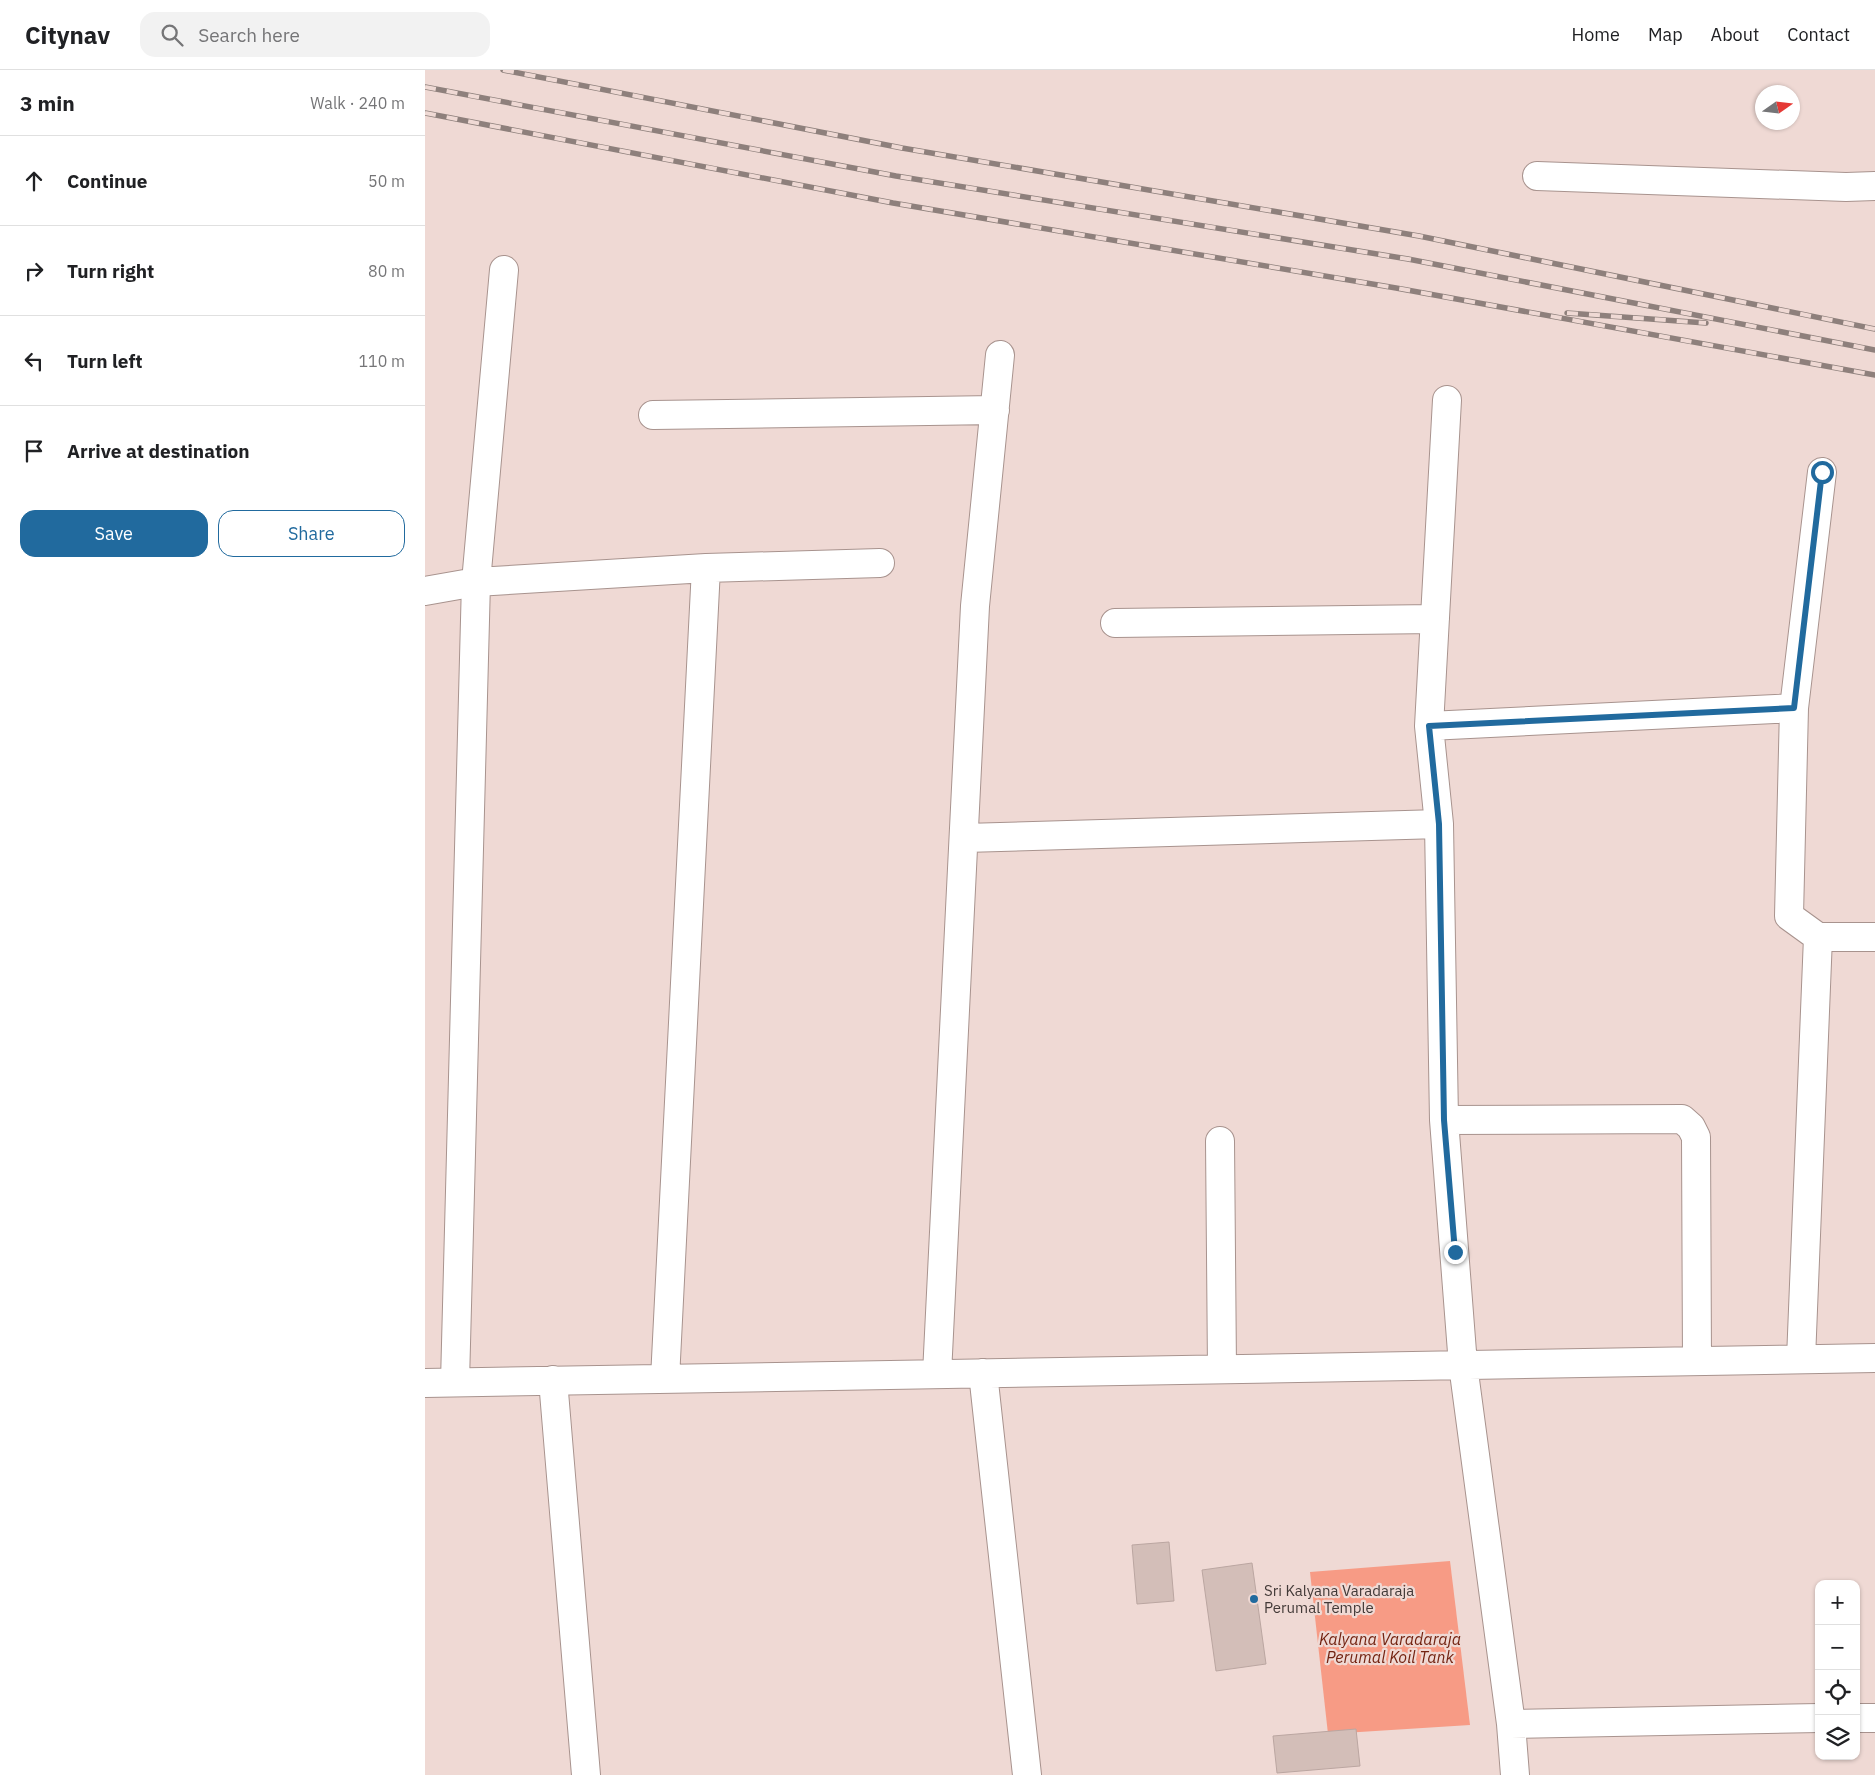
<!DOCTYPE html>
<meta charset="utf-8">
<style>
body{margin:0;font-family:"IBM Plex Sans",sans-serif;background:#f2f2f2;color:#202124}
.controls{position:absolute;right:15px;bottom:15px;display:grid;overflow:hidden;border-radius:10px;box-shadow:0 1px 4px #0004}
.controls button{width:45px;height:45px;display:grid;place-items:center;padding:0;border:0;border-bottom:1px solid #e0e0e0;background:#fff;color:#202124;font:25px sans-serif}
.compass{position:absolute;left:1330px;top:15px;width:45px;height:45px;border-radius:50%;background:#fff;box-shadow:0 1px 4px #0004;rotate:76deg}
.stop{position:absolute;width:15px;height:15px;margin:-11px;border:4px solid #216a9e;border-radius:50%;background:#fff}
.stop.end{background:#216a9e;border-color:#fff;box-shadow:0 1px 5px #0008}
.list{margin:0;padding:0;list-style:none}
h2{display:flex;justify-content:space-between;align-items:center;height:65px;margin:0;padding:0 20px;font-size:21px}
h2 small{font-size:16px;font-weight:400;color:#757577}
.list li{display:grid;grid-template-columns:32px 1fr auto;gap:15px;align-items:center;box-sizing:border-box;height:90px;padding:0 20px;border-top:1px solid #e0e0e0}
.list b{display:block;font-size:19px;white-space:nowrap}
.list em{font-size:16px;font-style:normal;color:#757577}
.actions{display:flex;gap:10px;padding:15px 20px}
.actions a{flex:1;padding:11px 0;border:1px solid #216a9e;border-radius:15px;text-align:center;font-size:18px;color:#216a9e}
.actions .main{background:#216a9e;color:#fff}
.icon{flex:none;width:28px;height:28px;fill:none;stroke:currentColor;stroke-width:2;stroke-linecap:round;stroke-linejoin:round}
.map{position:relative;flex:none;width:1450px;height:1705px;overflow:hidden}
header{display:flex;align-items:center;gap:30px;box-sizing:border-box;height:70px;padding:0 25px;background:#fff;border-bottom:1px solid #e0e0e0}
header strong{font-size:24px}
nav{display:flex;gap:28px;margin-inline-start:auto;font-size:18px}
.search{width:350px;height:45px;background:#f2f2f2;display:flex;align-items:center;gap:12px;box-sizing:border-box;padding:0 18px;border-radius:15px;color:#757577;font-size:19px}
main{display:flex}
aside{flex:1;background:#fff}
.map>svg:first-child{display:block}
.water{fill:#f79b85}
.building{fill:#d3beb8;stroke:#bba6a1}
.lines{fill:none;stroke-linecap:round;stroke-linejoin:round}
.minor-casing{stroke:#a8938e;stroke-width:30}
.minor{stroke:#fff;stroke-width:28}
.rail-casing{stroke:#8e807c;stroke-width:5.5}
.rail{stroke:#efd9d4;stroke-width:4;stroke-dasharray:11;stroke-linecap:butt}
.route{stroke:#216a9e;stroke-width:6}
.poi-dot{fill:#216a9e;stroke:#efd9d4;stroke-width:2}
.labels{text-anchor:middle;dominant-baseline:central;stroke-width:4.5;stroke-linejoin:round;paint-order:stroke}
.poi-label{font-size:15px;fill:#423937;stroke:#efd9d4;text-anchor:start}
.water-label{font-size:16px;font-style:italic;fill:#732311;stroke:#efd9d4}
</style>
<header>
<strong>Citynav</strong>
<div class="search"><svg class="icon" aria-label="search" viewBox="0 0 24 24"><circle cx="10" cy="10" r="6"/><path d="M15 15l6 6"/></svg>Search here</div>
<nav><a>Home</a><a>Map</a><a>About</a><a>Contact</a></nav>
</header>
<main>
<aside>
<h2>3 min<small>Walk · 240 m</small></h2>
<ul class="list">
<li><svg class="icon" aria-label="ahead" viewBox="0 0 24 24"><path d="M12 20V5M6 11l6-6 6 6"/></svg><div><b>Continue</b></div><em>50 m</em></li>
<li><svg class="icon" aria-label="right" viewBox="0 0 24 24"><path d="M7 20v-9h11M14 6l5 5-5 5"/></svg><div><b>Turn right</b></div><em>80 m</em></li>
<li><svg class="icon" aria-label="left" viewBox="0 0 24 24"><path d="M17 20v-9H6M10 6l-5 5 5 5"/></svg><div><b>Turn left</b></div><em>110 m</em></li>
<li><svg class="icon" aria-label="arrive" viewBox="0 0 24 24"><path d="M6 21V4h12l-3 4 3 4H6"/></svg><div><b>Arrive at destination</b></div></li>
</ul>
<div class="actions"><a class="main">Save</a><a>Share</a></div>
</aside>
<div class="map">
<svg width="1450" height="1705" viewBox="0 0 1450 1705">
<rect width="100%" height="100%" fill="#efd9d4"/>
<path class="water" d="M1025 1491 1045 1655 903 1664 885 1502Z"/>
<path class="building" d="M744 1472 749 1531 712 1534 707 1475Z
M827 1493 841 1594 791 1601 777 1500Z
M931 1659 935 1696 852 1703 848 1666Z"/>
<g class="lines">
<g class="minor-casing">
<path id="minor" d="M1112 106 1421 117 1450 116
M1022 330 1004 656 1014 754 1019 1050 1038 1295 1086 1654 1090 1705
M228 345 570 340
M0 521 51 512 281 498 455 493
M690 553 1010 549
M1369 638 1397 402
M1004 656 1369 638 1364 846 1393 867H1450
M540 768 1014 754
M1019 1050 1257 1049 1266 1057 1271 1067 1272 1291
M795 1071 797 1299
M1376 1289 1393 867
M558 1303 602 1705
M512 1304 550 536 575 285
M240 1309 281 498
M128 1310 161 1705
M30 1312 51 512 79 200
M0 1313 1450 1288
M1431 1648H1450
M1086 1654 1394 1648"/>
</g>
<use href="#minor" class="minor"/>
<g class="rail-casing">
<path id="rail" d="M78 0 477 78 994 166 1450 259
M0 17 471 106 983 189 1450 280
M0 43 468 133 971 218 1450 305
M1142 243 1281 253"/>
</g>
<use href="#rail" class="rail"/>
</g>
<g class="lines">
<path class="route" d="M1030 1182 1019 1050 1014 754 1004 656 1369 638 1397 402"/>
</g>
<circle class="poi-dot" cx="829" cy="1529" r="5"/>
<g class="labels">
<g class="poi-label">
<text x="839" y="1520">Sri Kalyana Varadaraja<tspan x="839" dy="17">Perumal Temple</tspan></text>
</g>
<g class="water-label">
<text x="965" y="1569">Kalyana Varadaraja<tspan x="965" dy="18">Perumal Koil Tank</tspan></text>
</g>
</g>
</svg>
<div class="controls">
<button>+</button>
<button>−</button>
<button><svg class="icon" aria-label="locate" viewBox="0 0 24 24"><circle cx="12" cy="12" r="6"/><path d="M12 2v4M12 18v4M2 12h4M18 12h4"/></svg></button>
<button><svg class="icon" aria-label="layers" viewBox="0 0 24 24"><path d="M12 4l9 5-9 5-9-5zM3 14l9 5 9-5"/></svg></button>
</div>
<svg class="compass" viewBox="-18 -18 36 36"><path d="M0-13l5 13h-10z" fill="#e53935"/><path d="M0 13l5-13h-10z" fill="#757577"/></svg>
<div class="stop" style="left:1397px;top:402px"></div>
<div class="stop end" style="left:1030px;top:1182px"></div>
</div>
</main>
